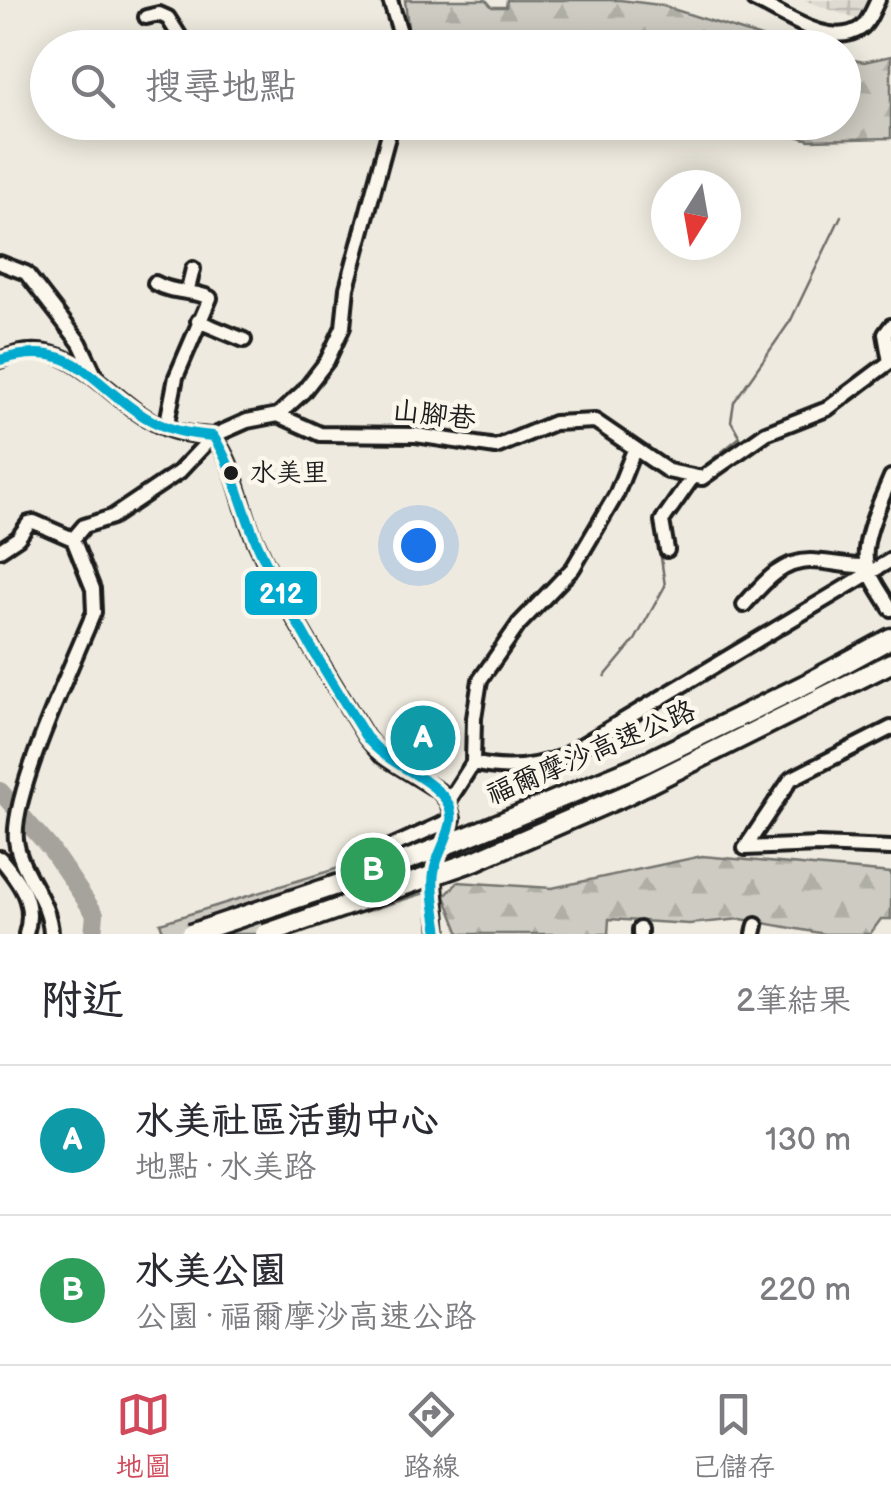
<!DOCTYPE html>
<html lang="zh-TW">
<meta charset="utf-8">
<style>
body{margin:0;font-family:"Balsamiq Sans","LXGW WenKai TC",sans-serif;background:#f2f2f3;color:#2b2b33}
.compass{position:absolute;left:651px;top:170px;width:90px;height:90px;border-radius:50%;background:#fff;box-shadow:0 5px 25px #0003;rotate:191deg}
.you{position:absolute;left:418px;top:545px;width:35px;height:35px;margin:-25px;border:8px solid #fff;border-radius:50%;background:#1a73e8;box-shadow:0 0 0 15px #1a73e833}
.badge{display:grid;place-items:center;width:65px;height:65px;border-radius:50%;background:#d1495b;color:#fff;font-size:32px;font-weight:700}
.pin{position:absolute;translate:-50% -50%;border:5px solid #fff;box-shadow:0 2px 10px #0006}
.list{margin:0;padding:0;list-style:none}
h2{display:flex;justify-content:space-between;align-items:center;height:130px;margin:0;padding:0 40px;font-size:42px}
h2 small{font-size:32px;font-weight:400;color:#7c7c81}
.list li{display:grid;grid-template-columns:65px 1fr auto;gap:30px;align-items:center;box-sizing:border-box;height:150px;padding:0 40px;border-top:2px solid #e1e1e2}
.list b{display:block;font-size:38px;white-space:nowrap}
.list p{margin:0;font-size:32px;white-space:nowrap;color:#7c7c81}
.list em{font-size:32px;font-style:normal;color:#7c7c81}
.icon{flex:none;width:55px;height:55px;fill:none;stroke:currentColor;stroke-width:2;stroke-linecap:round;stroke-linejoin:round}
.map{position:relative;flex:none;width:891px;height:934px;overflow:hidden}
.search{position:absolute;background:#fff;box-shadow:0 5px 25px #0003;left:30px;right:30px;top:30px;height:110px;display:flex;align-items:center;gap:25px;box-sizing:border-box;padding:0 35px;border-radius:55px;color:#7c7c81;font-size:38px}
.sheet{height:430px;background:#fff}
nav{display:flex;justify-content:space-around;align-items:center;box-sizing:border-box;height:140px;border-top:2px solid #e1e1e2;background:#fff;font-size:28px;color:#7c7c81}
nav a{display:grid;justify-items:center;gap:5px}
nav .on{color:#d1495b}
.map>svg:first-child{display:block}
.industrial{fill:url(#industrial-grid)}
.forest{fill:url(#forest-firs);stroke:#75746f;stroke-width:2.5}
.green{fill:#ceccc2;stroke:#75746f;stroke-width:2.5}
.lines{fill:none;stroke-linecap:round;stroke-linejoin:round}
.stream{stroke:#6f6d69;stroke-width:2.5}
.river{stroke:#a6a39d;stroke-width:18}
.building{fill:url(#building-cross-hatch);stroke:#1c1c1c;stroke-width:2.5}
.minor-casing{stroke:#1c1c1c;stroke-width:20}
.highway-casing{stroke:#1c1c1c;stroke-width:25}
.minor{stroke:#fbf7ec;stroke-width:12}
.highway{stroke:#fbf7ec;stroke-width:18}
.highway-bridge-casing{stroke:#1c1c1c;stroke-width:25;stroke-linecap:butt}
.highway-bridge{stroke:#fbf7ec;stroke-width:18}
.bus-1-casing{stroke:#fbf7ec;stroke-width:18}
.bus-1{stroke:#00a9ce;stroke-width:10}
.bus-dot{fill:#1c1c1c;stroke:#fbf7ec;stroke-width:4}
.labels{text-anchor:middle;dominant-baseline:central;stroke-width:9;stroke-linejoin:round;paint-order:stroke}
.bus-label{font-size:26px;fill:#1c1c1c;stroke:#fbf7ec;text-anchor:start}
.street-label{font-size:28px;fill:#1c1c1c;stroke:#fbf7ec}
.line-badge{stroke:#fbf7ec;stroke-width:4}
.badge-label{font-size:28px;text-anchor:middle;font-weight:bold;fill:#fff}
</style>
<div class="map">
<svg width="891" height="934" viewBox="0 0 891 934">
<defs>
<pattern id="industrial-grid" width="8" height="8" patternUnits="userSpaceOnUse" patternTransform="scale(2.5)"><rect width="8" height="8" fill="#dedad1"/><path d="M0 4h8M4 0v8" fill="none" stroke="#bebab3"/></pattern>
<pattern id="forest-firs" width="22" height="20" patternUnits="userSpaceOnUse" patternTransform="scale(2.5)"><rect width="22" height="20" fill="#ceccc2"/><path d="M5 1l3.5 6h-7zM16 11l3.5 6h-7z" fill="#b0afa6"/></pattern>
<pattern id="building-cross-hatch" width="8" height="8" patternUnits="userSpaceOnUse" patternTransform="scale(2.5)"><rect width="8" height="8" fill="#b9b6af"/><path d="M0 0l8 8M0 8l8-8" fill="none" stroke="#9e9c96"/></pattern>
</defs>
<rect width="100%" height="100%" fill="#eeeadf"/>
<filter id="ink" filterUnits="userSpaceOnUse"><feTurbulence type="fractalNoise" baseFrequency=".01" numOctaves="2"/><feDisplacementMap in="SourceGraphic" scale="20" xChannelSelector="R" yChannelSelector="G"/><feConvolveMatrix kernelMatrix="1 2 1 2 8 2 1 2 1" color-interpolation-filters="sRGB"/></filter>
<g filter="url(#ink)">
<path class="industrial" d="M804 0H878L869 24Z"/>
<path class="forest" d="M405 0H486L492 7H506L507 0H620L660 5 793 47H410Z
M891 56V138L809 140 757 123 844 122V58L864 62Z
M702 856 891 873V919H881L870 934H825L741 919 689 924 609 919 608 934H460L445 896 458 882 552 888Z"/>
<path class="green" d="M407 847 422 894 293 934H164L160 923Z"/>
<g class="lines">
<path class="stream" d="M697 472 740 437 731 421 734 402 791 320 841 216
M605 676 635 640 665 586 655 515 679 486"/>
<path class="river" d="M0 791 50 848 95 914 93 934"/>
</g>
<path class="building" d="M422 723 440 732 425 763 407 755 412 733Z"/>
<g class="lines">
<g class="minor-casing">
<path id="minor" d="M390 0 405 48
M754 0C782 12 829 50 861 28 869 22 873 9 878 0
M146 17 159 14 168 18 187 48
M366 122 391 127
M0 263 26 273 80 343 96 377
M155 283C174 294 190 289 210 298L176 377 166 428
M188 289 193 269
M198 321 244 340
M0 360C72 326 107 405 166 428 180 434 198 435 213 436 237 467 240 507 256 542 286 610 327 673 366 737L381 755 439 791 448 802 453 819 434 872 439 934
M890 362 885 334 891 326
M278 415 320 434 416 435 496 447 554 423 595 421 668 471 702 478 766 433 827 409 891 361
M891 477C882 499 860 542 867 565 871 580 883 595 891 609
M0 550 18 538 29 523 34 522 73 539 84 526 112 517 179 472 213 436 247 421 278 415 303 392 327 361 343 327 347 288 392 122
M667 550 662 521 692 478
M744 605C762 585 780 561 810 561 829 561 847 567 867 566
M473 763C504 771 533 768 562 757L891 560
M448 802 473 763 474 718 480 680 519 624 573 568 616 495 634 450
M745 848 791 779 891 728
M745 848 818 845 891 848
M0 858C20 882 36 903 26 934
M355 863 453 819
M640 929V934
M51 934C50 899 20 874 16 840 11 794 74 661 94 612L93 589 73 539
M754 934 756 925"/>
</g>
<g class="highway-casing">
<path id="highway" d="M466 837 645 763 808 683 891 638
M474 861 624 796 891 663"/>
</g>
<use href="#minor" class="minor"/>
<use href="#highway" class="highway"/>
<g class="highway-bridge-casing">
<path id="highway-bridge" d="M190 934 384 869 466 837
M265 934 474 861"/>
</g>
<use href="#highway-bridge" class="highway-bridge"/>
<g class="bus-1-casing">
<path id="bus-1" d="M0 360C74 337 90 383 145 417 167 430 188 434 213 436 236 471 242 512 260 550 290 615 328 676 366 737 390 766 417 770 440 793 467 818 438 844 434 872 431 891 437 915 439 934"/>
</g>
<use href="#bus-1" class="bus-1"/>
</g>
</g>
<circle class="bus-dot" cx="231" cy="473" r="9"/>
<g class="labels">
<g class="bus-label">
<text x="250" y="473">水美里</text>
</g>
<g class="street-label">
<text transform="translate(434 415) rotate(6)">山腳巷</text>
<text transform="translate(591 753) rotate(-23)">福爾摩沙高速公路</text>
</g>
</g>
<rect class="line-badge" x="243" y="569" width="76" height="48" rx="10" fill="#00a9ce"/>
<g class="badge-label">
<text x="281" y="603">212</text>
</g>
</svg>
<svg class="compass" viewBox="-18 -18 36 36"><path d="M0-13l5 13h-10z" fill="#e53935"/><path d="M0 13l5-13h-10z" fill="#7c7c81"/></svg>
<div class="you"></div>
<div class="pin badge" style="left:423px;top:738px;background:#0f9aa8">A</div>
<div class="pin badge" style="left:373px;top:870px;background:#2e9e5b">B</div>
<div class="search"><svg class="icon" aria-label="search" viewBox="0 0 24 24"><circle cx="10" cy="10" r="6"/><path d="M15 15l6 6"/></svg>搜尋地點</div>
</div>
<section class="sheet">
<h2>附近<small>2筆結果</small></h2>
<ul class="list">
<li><span class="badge" style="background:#0f9aa8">A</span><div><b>水美社區活動中心</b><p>地點 · 水美路</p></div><em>130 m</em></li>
<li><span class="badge" style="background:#2e9e5b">B</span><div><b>水美公園</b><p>公園 · 福爾摩沙高速公路</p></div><em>220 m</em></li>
</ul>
</section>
<nav>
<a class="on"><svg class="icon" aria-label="map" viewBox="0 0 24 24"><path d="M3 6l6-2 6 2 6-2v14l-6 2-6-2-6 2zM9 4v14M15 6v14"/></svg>地圖</a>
<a><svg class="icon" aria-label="directions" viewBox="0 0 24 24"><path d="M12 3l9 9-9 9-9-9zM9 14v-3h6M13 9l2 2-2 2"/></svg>路線</a>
<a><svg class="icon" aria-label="saved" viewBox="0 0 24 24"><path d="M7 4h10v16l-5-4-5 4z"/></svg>已儲存</a>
</nav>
